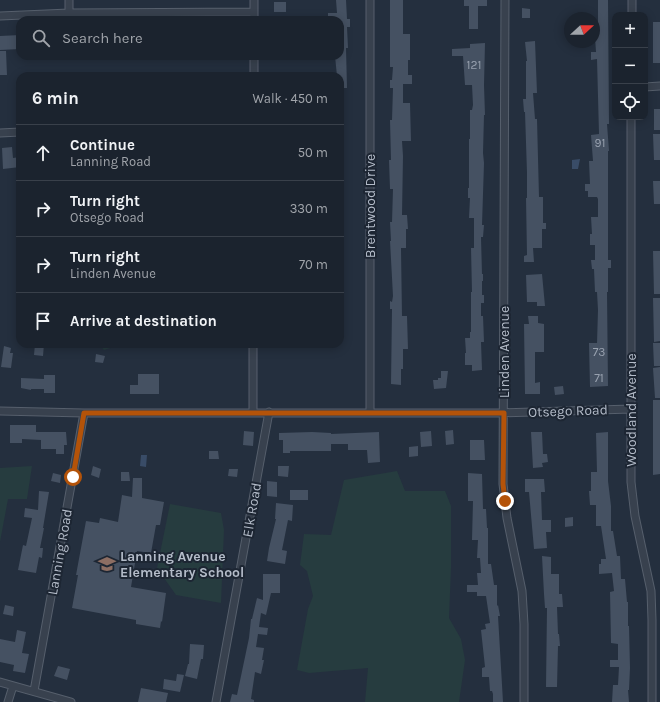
<!DOCTYPE html>
<meta charset="utf-8">
<style>
body{margin:0;font-family:Karla,sans-serif;background:#282f3a;color:#f1f3f6}
.controls{position:absolute;right:12px;top:12px;display:grid;overflow:hidden;border-radius:8px;box-shadow:0 2px 10px #0003}
.controls button{width:36px;height:36px;display:grid;place-items:center;padding:0;border:0;border-bottom:1px solid #39404a;background:#1b232e;color:#f1f3f6;font:20px sans-serif}
.compass{position:absolute;left:564px;top:12px;width:36px;height:36px;border-radius:50%;background:#1b232e;box-shadow:0 2px 10px #0003;rotate:69deg}
.stop{position:absolute;width:12px;height:12px;margin:-9px;border:3px solid #b45309;border-radius:50%;background:#fff}
.stop.end{background:#b45309;border-color:#fff;box-shadow:0 1px 4px #0008}
.list{margin:0;padding:0;list-style:none}
h2{display:flex;justify-content:space-between;align-items:center;height:52px;margin:0;padding:0 16px;font-size:17px}
h2 small{font-size:13px;font-weight:400;color:#a0a4aa}
.list li{display:grid;grid-template-columns:26px 1fr auto;gap:12px;align-items:center;box-sizing:border-box;height:56px;padding:0 16px;border-top:1px solid #39404a}
.list b{display:block;font-size:15px;white-space:nowrap}
.list p{margin:0;font-size:13px;white-space:nowrap;color:#a0a4aa}
.list em{font-size:13px;font-style:normal;color:#a0a4aa}
.icon{flex:none;width:22px;height:22px;fill:none;stroke:currentColor;stroke-width:2;stroke-linecap:round;stroke-linejoin:round}
.map{position:relative;flex:none;width:660px;height:702px;overflow:hidden}
.search{position:absolute;background:#1b232e;box-shadow:0 2px 10px #0003;left:16px;top:16px;width:328px;height:44px;display:flex;align-items:center;gap:10px;box-sizing:border-box;padding:0 14px;border-radius:12px;color:#a0a4aa;font-size:15px}
.panel{position:absolute;background:#1b232e;box-shadow:0 2px 10px #0003;left:16px;top:72px;width:328px;height:276px;border-radius:12px}
.map>svg:first-child{display:block}
.green{fill:#263c3f}
.water{fill:#394c67}
.building{fill:#455162}
.lines{fill:none;stroke-linecap:round;stroke-linejoin:round}
.minor-casing{stroke:#565f6c;stroke-width:9}
.minor{stroke:#38414e;stroke-width:7}
.route{stroke:#b45309;stroke-width:5}
.labels{text-anchor:middle;dominant-baseline:central;stroke-width:4;stroke-linejoin:round;paint-order:stroke}
.number-label{font-size:12px;fill:#98a1af}
.street-label{font-size:14px;fill:#b4bcc9;stroke:#1d2633}
.poi-label{font-size:14px;font-weight:bold;fill:#b4bcc9;stroke:#1d2633;text-anchor:start}
</style>
<div class="map">
<svg width="660" height="702" viewBox="0 0 660 702">
<rect width="100%" height="100%" fill="#242f3e"/>
<path class="green" d="M99 344H123L104 350Z
M32 466 27 499H8L0 542V468Z
M397 471 405 491H445L451 506V568L449 618 461 639 465 660 459 702H365L368 668 309 673 297 670 308 609 313 596 307 571 300 565 304 534 331 535 344 480Z
M170 504 221 513 224 530 221 603 176 595 157 568Z"/>
<path class="water" d="M580 159 578 169H572V160Z
M141 455H147L146 467 140 466Z"/>
<path class="building" d="M336 0H346L347 19H350V27H347L348 48H346L347 88H340V76H337L335 56H340V20H328V13H337Z
M390 0H403V34H410V60H408V75H412V84H403V103H410L411 141H402L403 156 402 215H407L408 229H406V248H401L402 316H407L408 349H403V369H401V385L391 384 392 309H390V301L392 302 393 296 390 241H391L390 222H392L393 189H390L389 160H391L390 120H392L393 88H390V80H392L393 67H390Z
M464 0H487V6H478V29H469V6H464Z
M598 0H608L609 124H607L609 151H608V260H611V268H608V292H607L608 386 590 387 589 343H597L598 310 597 292H595L594 269H592L591 260H595V245H590V234H592L591 217H598V199L597 197H588V191H585V184H590L589 161H593L591 135 599 134 597 59 591 60V52H596L594 23 598 24Z
M274 2H286V12H274Z
M522 8 530 9V18H522Z
M653 22H660V63H653Z
M20 35V49L0 50V36Z
M535 41 537 93H533L535 119H537L539 197H543V223H546V229H542V248H533L534 262H524V256L527 255 526 198H527V173L525 112H524L523 99H526V61H527L525 42Z
M485 43 484 85 485 115H484L483 153 484 163 482 225H484L483 237H481L482 274H483V281H482V295H484V303H481V316H483L484 342H481L482 370 472 371V365H465V353H466L465 338H470V332H471V292H472L471 248H474V218H469L470 198H468V188H469V139H470V110H472L473 105 472 85H465L463 56H452V49L470 48V44Z
M0 51H6L7 75H0Z
M654 109H660V130H654Z
M653 134H660V160H654Z
M12 147 13 158 20 157V167L3 169 2 148Z
M653 181H660V204H654Z
M653 251H660V294H654Z
M542 274 545 306H537V302H527L526 275Z
M653 298H660V341L654 342Z
M528 316H538V323L544 324V352H535V383L540 382V394H525L524 324H529Z
M653 343H660V366H654Z
M35 344H44L43 356 34 355Z
M4 346 11 348 10 353H13L11 368 1 367Z
M96 354 105 356 103 363 95 362Z
M660 367V398H655L653 368Z
M441 371H448L446 388 434 389 433 380H438V378H441Z
M138 374H159V394H130V385H138Z
M44 375H55V393H44V389H31V390L21 388V378L44 379Z
M563 386 564 394 555 395 554 387Z
M653 400H660V474L653 475Z
M10 425H36V432H66L67 445H64V454H56V449H41V440L22 439V443H10Z
M453 430 454 444 446 445 445 431Z
M244 431 254 432 253 446 243 445Z
M431 431 432 446 421 447 420 432Z
M312 432 331 433V434L379 432 380 462 368 463 367 450H348V444H331V451H290V453H283V440H279V433Z
M531 432H542L543 454H547L548 462 542 463 543 467 533 468Z
M608 432V481L611 506V531H613L617 556H620L621 579H625L627 602H628V626H629L630 668 629 690H628L629 702H612L613 685H618L619 667H610V660H618V644L611 643 610 592 614 591 612 573 599 574V564H601V559H606L601 526H596V505H590L589 491H591V472H597L596 433Z
M470 440H484L485 460H470Z
M418 446V456L409 457V447Z
M209 451H218L219 459H209Z
M93 466 101 469 99 478 91 475Z
M278 466H289L288 477 278 476Z
M229 469H238L237 477 228 476Z
M121 472H129L130 481H121Z
M53 473 61 475 60 483 51 481Z
M468 473 482 474 483 509H486L487 528H488V564H491L494 585H497V606L498 605 500 616H498L503 702H493V694L492 691H490L489 677H482V668L485 667 481 630 486 629 485 624 490 623 486 596H477V592H467V585H478L477 573H481L480 558H477L478 540H472L473 501H468Z
M133 478H142V498L164 502 160 525H156L151 553 137 551 131 587 166 593 162 622 161 621 160 628 136 624V620L72 608 78 575H76L86 521 99 523 100 518 118 522 122 495 132 497Z
M525 479H544L545 492H541L542 520H551V532H546L547 548 534 549 529 492H525Z
M267 481 277 482V497L267 496Z
M290 490H308V500H290Z
M39 491 49 492 43 528H44L40 548H43L42 558 39 557 36 573 18 570 23 545 26 546 32 518 24 517 25 508 38 510Z
M276 503 293 505 292 521 288 520 282 550 287 551 285 564 267 561 269 548 276 519H275Z
M573 517V526L565 527V518Z
M542 556 551 557V574H559V594H562L563 607H557L558 634H559L560 646H558L557 687H546L547 608H545L544 594Z
M263 574H280V593H271L266 615 261 613 259 627 268 628 267 635 258 634 256 647 264 648 262 660H264L261 674 255 672 251 699 254 700V702H230L232 694 237 695 249 638 251 619H252L257 598 263 600Z
M5 605 14 607 13 616 3 614Z
M17 630 26 632 22 653 29 654 25 673 13 671 14 665 0 662V639L15 642Z
M190 644 204 645 203 659H201L197 679 185 676 188 664H189Z
M58 666 70 669 67 680 54 676Z
M177 674 184 675 180 692 163 689 164 679 176 681Z
M141 688 168 693 166 702H138Z"/>
<g class="lines">
<g class="minor-casing">
<path id="minor" d="M254 0V20
M370 0V412
M505 0 503 484 507 518 522 591 524 624V702
M69 13V0
M632 15V0
M0 16 69 13 254 12
M254 76V56
M645 87 660 86
M631 117V482L635 516 651 591 652 620V702
M0 133 20 132
M253 344V412
M0 411 84 413H496L631 409
M0 682 71 702
M34 691 84 413
M8 702 13 686
M216 702 269 412"/>
</g>
<use href="#minor" class="minor"/>
</g>
<g class="lines">
<path class="route" d="M73 477 84 413H504L503 484 505 501"/>
</g>
<defs>
<g id="school-bare" transform="scale(1.38)"><path d="M0-5L7-2L0 1L-7-2ZM-4 1L0 2.5L4 1V4Q0 6-4 4Z" fill="#8d6e63" stroke="#1d2633" stroke-width="2.5" paint-order="stroke"/></g>
</defs>
<g fill-rule="evenodd">
<use href="#school-bare" x="107" y="564"/>
</g>
<g class="labels">
<g class="number-label">
<text x="474" y="65">121</text>
<text x="600" y="143">91</text>
<text x="599" y="352">73</text>
<text x="599" y="378">71</text>
</g>
<g class="street-label">
<text transform="translate(370 206) rotate(-90)">Brentwood Drive</text>
<text transform="translate(504 352) rotate(-90)">Linden Avenue</text>
<text transform="translate(631 410) rotate(-90)">Woodland Avenue</text>
<text transform="translate(568 411) rotate(-2)">Otsego Road</text>
<text transform="translate(252 510) rotate(-80)">Elk Road</text>
<text transform="translate(60 552) rotate(-80)">Lanning Road</text>
</g>
<g class="poi-label">
<text x="120" y="556">Lanning Avenue<tspan x="120" dy="16">Elementary School</tspan></text>
</g>
</g>
</svg>
<div class="controls">
<button>+</button>
<button>−</button>
<button><svg class="icon" aria-label="locate" viewBox="0 0 24 24"><circle cx="12" cy="12" r="6"/><path d="M12 2v4M12 18v4M2 12h4M18 12h4"/></svg></button>
</div>
<svg class="compass" viewBox="-18 -18 36 36"><path d="M0-13l5 13h-10z" fill="#e53935"/><path d="M0 13l5-13h-10z" fill="#a0a4aa"/></svg>
<div class="stop" style="left:73px;top:477px"></div>
<div class="stop end" style="left:505px;top:501px"></div>
<div class="search"><svg class="icon" aria-label="search" viewBox="0 0 24 24"><circle cx="10" cy="10" r="6"/><path d="M15 15l6 6"/></svg>Search here</div>
<section class="panel">
<h2>6 min<small>Walk · 450 m</small></h2>
<ul class="list">
<li><svg class="icon" aria-label="ahead" viewBox="0 0 24 24"><path d="M12 20V5M6 11l6-6 6 6"/></svg><div><b>Continue</b><p>Lanning Road</p></div><em>50 m</em></li>
<li><svg class="icon" aria-label="right" viewBox="0 0 24 24"><path d="M7 20v-9h11M14 6l5 5-5 5"/></svg><div><b>Turn right</b><p>Otsego Road</p></div><em>330 m</em></li>
<li><svg class="icon" aria-label="right" viewBox="0 0 24 24"><path d="M7 20v-9h11M14 6l5 5-5 5"/></svg><div><b>Turn right</b><p>Linden Avenue</p></div><em>70 m</em></li>
<li><svg class="icon" aria-label="arrive" viewBox="0 0 24 24"><path d="M6 21V4h12l-3 4 3 4H6"/></svg><div><b>Arrive at destination</b></div></li>
</ul>
</section>
</div>
